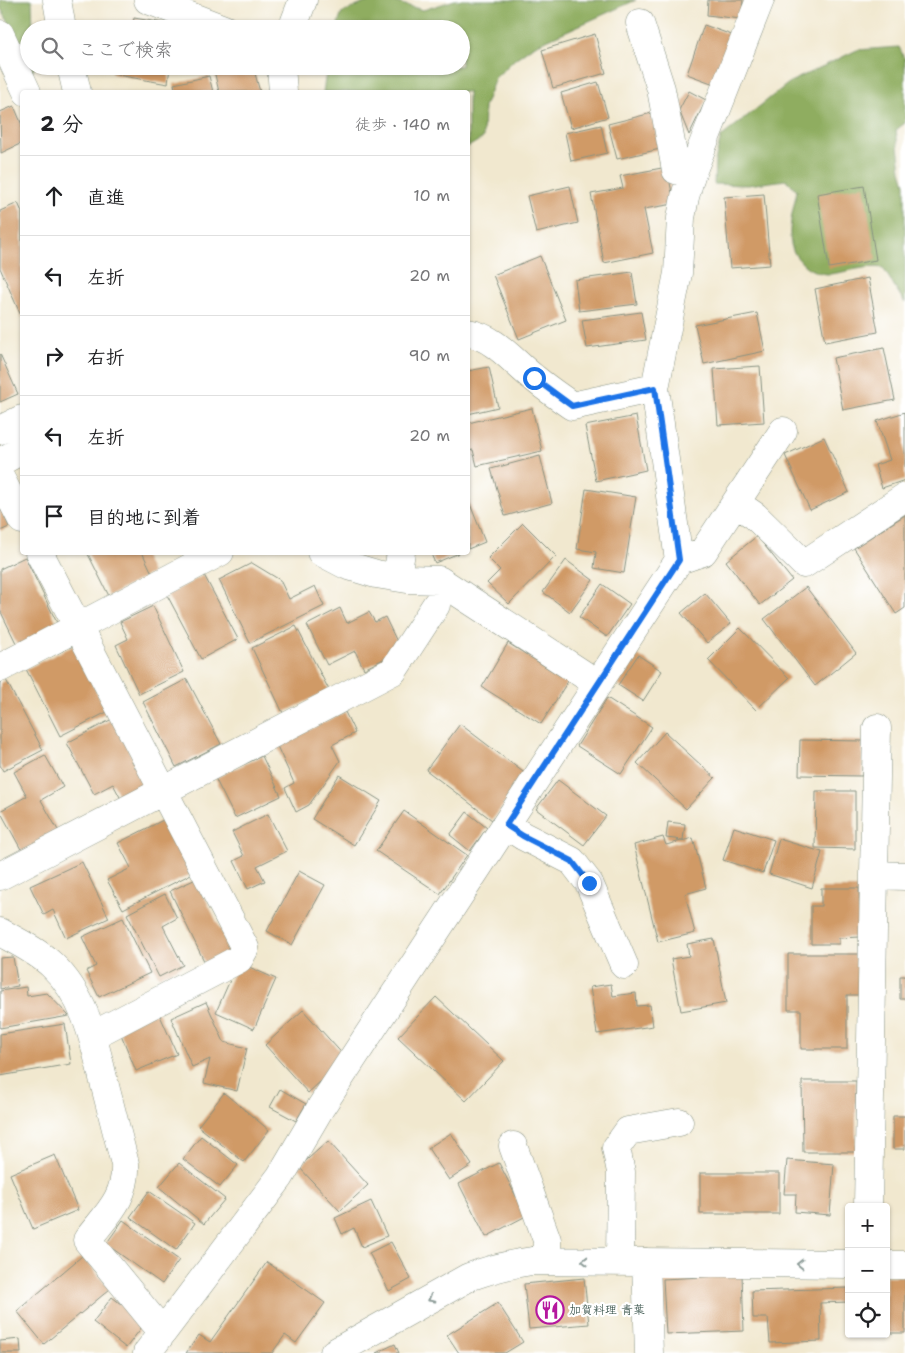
<!DOCTYPE html>
<html lang="ja">
<meta charset="utf-8">
<style>
body{margin:0;font-family:"Shantell Sans","Klee One",sans-serif;background:#f2f2f2;color:#202124}
.controls{position:absolute;right:15px;bottom:15px;display:grid;overflow:hidden;border-radius:5px;box-shadow:0 1px 4px #0004}
.controls button{width:45px;height:45px;display:grid;place-items:center;padding:0;border:0;border-bottom:1px solid #e0e0e0;background:#fff;color:#202124;font:25px sans-serif}
.stop{position:absolute;width:15px;height:15px;margin:-11px;border:4px solid #1a73e8;border-radius:50%;background:#fff}
.stop.end{background:#1a73e8;border-color:#fff;box-shadow:0 1px 5px #0008}
.list{margin:0;padding:0;list-style:none}
h2{display:flex;justify-content:space-between;align-items:center;height:65px;margin:0;padding:0 20px;font-size:21px}
h2 small{font-size:16px;font-weight:400;color:#757577}
.list li{display:grid;grid-template-columns:32px 1fr auto;gap:15px;align-items:center;box-sizing:border-box;height:80px;padding:0 20px;border-top:1px solid #e0e0e0}
.list b{display:block;font-size:19px;white-space:nowrap}
.list em{font-size:16px;font-style:normal;color:#757577}
.icon{flex:none;width:28px;height:28px;fill:none;stroke:currentColor;stroke-width:2;stroke-linecap:round;stroke-linejoin:round}
.map{position:relative;flex:none;width:905px;height:1353px;overflow:hidden}
.search{position:absolute;background:#fff;box-shadow:0 1px 4px #0004;left:20px;top:20px;width:450px;height:55px;display:flex;align-items:center;gap:12px;box-sizing:border-box;padding:0 18px;border-radius:28px;color:#757577;font-size:19px}
.panel{position:absolute;background:#fff;box-shadow:0 1px 4px #0004;left:20px;top:90px;width:450px;height:465px;border-radius:5px}
.map>svg:first-child{display:block}
.forest{fill:#8fad60;stroke:#57754a}
.building{fill:#d09a66}
.lines{fill:none;stroke-linecap:round;stroke-linejoin:round}
.minor-casing{stroke:#889282;stroke-width:29}
.minor{stroke:#fff;stroke-width:28}
.oneway{stroke:#8f9e9a}
.route{stroke:#1a73e8;stroke-width:6}
.labels{text-anchor:middle;dominant-baseline:central;stroke-width:4.5;stroke-linejoin:round;paint-order:stroke}
.poi-label{font-size:12px;fill:#1f3d34;stroke:#fff;text-anchor:start}
</style>
<div class="map">
<svg width="905" height="1353" viewBox="0 0 905 1353">
<rect width="100%" height="100%" fill="#fff"/>
<filter id="ink" filterUnits="userSpaceOnUse"><feTurbulence type="fractalNoise" baseFrequency=".02" numOctaves="2"/><feDisplacementMap in="SourceGraphic" scale="10" xChannelSelector="R" yChannelSelector="G"/><feConvolveMatrix kernelMatrix="1 2 1 2 8 2 1 2 1" color-interpolation-filters="sRGB"/></filter>
<filter id="wash" filterUnits="userSpaceOnUse"><feTurbulence type="fractalNoise" baseFrequency=".0096" numOctaves="4" result="noise"/><feDisplacementMap in="SourceGraphic" scale="20" xChannelSelector="R" yChannelSelector="G"/><feGaussianBlur stdDeviation="1.12" result="paint"/><feColorMatrix in="noise" values="0 0 0 0 0 0 0 0 0 0 0 0 0 0 0 0 0 1.4 0 .05"/><feComposite in="paint" operator="in"/></filter>
<g filter="url(#wash)">
<rect width="100%" height="100%" fill="#f1e8cf"/>
<path class="forest" d="M0 0H32L33 29H29V66H35L33 71 27 70 13 30 1 9Z
M387 0 423 10 455 0H636L533 46 515 59 495 78 484 107 483 138 468 147V92H323L327 66H461V29H336L342 13 364 3Z
M899 47 905 59V123L896 130 901 170 905 184V303L883 268C865 265 848 272 830 274 819 274 809 270 802 263 800 260 796 257 795 254 784 237 794 208 797 190L786 180 748 185 714 184 715 161 721 137 790 82 857 50Z"/>
<g id="blocks">
<path class="building" d="M708 0H743L741 19 707 15Z
M134 18 177 25V29H132Z
M704 25 732 35 714 84 687 74Z
M595 34 606 73 553 88 542 50Z
M113 66H170L168 84 112 74Z
M213 66H253L260 92H219Z
M209 76 213 92H176L174 84Z
M598 82 608 117 571 128 561 93Z
M689 91 706 100 689 135 679 110Z
M14 106 22 125V143L1 153 0 112Z
M652 113 660 149 617 159 608 124Z
M601 125 607 153 571 161 565 133Z
M667 167 674 204 644 209 653 253 604 263 591 194 623 188 620 176Z
M570 186 578 223 536 233 527 196Z
M864 186 876 260 829 268 817 194Z
M764 194 770 265 730 268 724 197Z
M18 203 22 212V318L0 268V211Z
M540 256 566 320 519 339 493 275Z
M632 272 637 304 579 311 575 280Z
M868 278 878 332 825 342 815 289Z
M641 312 646 340 587 348 582 320Z
M757 313 765 351 704 364 695 325Z
M884 348 895 400 843 410 833 358Z
M0 354 18 394 0 402Z
M760 366 764 422 718 425 714 369Z
M489 367 498 407 468 414V371Z
M532 408 542 451 477 466 473 450 468 451V423Z
M905 412V480L882 488 875 465 890 460 877 421Z
M636 416 646 470 596 481 585 426Z
M824 437 849 492 810 510 785 455Z
M540 456 552 503 505 516 491 469Z
M586 489 636 497 624 573 594 568 596 552 577 549Z
M468 499 485 542 468 549Z
M0 506 9 527 0 531Z
M905 515V608L896 614 854 548Z
M523 523 556 556 509 604 487 583 500 570 488 558Z
M757 536 792 580 760 605 726 561Z
M87 552H142L152 573 109 596Z
M430 552H459V553L435 563Z
M25 557 59 627 18 647 0 610V569Z
M566 560 593 580 570 612 543 592Z
M252 563 280 580 289 599 315 586 324 606 250 643 219 580Z
M204 575 238 639 201 659 167 595Z
M602 584 630 604 607 637 579 617Z
M806 587 856 653 815 686 764 619Z
M705 593 731 624 707 643 681 613Z
M153 606 184 672 139 694 116 645 128 639 120 622Z
M340 608 347 623 369 612 375 622 385 617 401 650 364 669 355 651 327 665 307 625Z
M296 626 329 690 283 713 252 648Z
M740 628 789 678 756 710 708 660Z
M508 643 568 681 541 724 482 687Z
M73 646 107 712 60 736 26 669Z
M638 655 662 671 643 701 618 685Z
M187 679 221 744 176 767 143 702Z
M6 680 43 750 3 771 0 765V683Z
M607 698 652 727 621 774 577 746Z
M345 712 355 733 332 745 340 761 309 805 296 812 285 788 294 783 277 746Z
M112 719 147 784 121 799 113 784 94 794 67 743Z
M460 724 527 775 492 820 426 770Z
M665 732 715 778 686 809 637 763Z
M800 740 863 741 862 776 799 775Z
M45 755 63 787 41 800 59 832 23 853 0 811 27 796 14 772Z
M262 756 281 796 235 818 215 778Z
M339 775 381 801 354 845 312 819Z
M558 780 606 816 584 845 536 809Z
M816 791H855V849L815 848Z
M404 811 467 855 440 894 376 851Z
M467 812 487 828 470 851 450 835Z
M268 814 287 851 257 866 265 881 248 889 234 861 244 856 232 832Z
M165 819 193 873 123 909 107 880 131 868 118 843Z
M668 822 685 824 683 840 666 838Z
M734 827 774 840 763 873 723 860Z
M663 837 666 845 693 838 706 888 685 894 695 933 658 942 634 845Z
M779 839 822 852 812 888 769 874Z
M82 862 109 918 66 938 53 910 44 915 30 886Z
M299 871 325 885 292 945 267 931Z
M196 879 231 951 205 963 170 891Z
M821 888H859L860 937 839 938V944H811V906H821Z
M165 894 177 918 163 926 183 965 159 977 127 914Z
M123 918 150 973 99 997 86 971 96 966 82 937Z
M714 939 726 1003 681 1011 671 959 689 956 687 944Z
M788 954H860V995H847V1049H801V1010H788Z
M13 957 18 986 0 989V958Z
M238 962 276 979 254 1029 216 1012Z
M900 976H905V999H900Z
M611 984 613 996 636 993 637 1006 650 1005 653 1026 597 1034 590 987Z
M26 987 27 996 47 993 69 1016 0 1028V991Z
M436 997 504 1061 466 1101 398 1037Z
M206 1002 224 1042 247 1048 237 1091 204 1083 210 1059 192 1067 171 1018Z
M303 1010 346 1058 308 1093 265 1045Z
M158 1011 177 1054 136 1071 118 1027Z
M65 1024 71 1064 0 1076V1034Z
M802 1081H856V1152H803Z
M280 1089 306 1104 296 1121 270 1107Z
M224 1093 269 1130 244 1162 198 1126Z
M893 1116H905V1149H893Z
M451 1133 472 1165 449 1180 428 1148Z
M201 1136 238 1165 220 1187 183 1159Z
M328 1141 368 1185 340 1211 299 1167Z
M55 1155 78 1210 33 1229 10 1174Z
M787 1160 834 1164 830 1215 795 1212 796 1194H784Z
M179 1163 225 1199 204 1224 159 1187Z
M499 1163 526 1216 486 1237 459 1184Z
M700 1173H779V1214H700Z
M149 1191 195 1223 176 1250 130 1217Z
M371 1201 387 1236 362 1247 354 1228 342 1234 335 1218Z
M123 1220 179 1260 162 1284 106 1244Z
M391 1242 411 1279 389 1291 369 1253Z
M82 1256 110 1289 44 1344 17 1311Z
M267 1262 325 1303 296 1343 285 1335 272 1353H186L199 1335 210 1342Z
M742 1275 744 1331 666 1334 663 1279Z
M886 1276H905V1333H886Z
M584 1278 589 1324 529 1329 524 1284Z
M848 1288 849 1302 820 1303 821 1341 770 1343 768 1318H753L752 1291Z
M112 1297 145 1323 126 1348 93 1322Z
M498 1303 523 1342 505 1353H459L447 1335Z
M20 1339 21 1353H0V1341Z
M395 1344 399 1353H376Z"/>
</g>
</g>
<g filter="url(#ink)">
<use href="#blocks" fill-opacity="0" stroke="#889282" stroke-width="1"/>
<g class="lines">
<g class="minor-casing">
<path id="minor" d="M57 0 62 29
M148 0 224 29
M640 23 661 89 676 170 691 175
M292 29 303 0
M0 34 27 92
M71 66 77 92
M281 66 283 92
M468 333C495 337 513 362 534 378 546 388 559 397 572 406L655 388
M0 430 22 419
M0 462 22 450
M0 477 22 520
M736 503 755 516 804 564 905 497
M39 552 245 948 239 959 105 1029 92 1033
M321 552 346 565 376 574 407 579 439 580 598 684
M679 560 703 552 783 431
M397 577 401 552
M0 668 220 552
M506 825 523 836 572 861 589 883 624 965
M874 875 877 728
M0 876 393 671 436 605
M0 932C18 942 37 951 52 965 85 996 94 1040 104 1082 111 1110 118 1137 125 1164 127 1198 106 1215 87 1240L156 1324 164 1330
M513 1146 547 1240V1261
M868 1207 874 875 905 876
M620 1262 621 1172 616 1148 628 1131 679 1122
M646 1262 649 1353
M886 1265H905
M147 1353 280 1177 321 1107 679 560 655 388 678 273 681 218 685 197 691 175 760 0
M334 1353 469 1277C490 1269 510 1264 532 1261L849 1264"/>
</g>
<use href="#minor" class="minor"/>
</g>
<defs><path id="oneway-chevron" d="M-2-3.5L2.5 0L-2 3.5" fill="none" stroke-width="1.6" stroke-linecap="round" stroke-linejoin="round" transform="scale(1.25)"/></defs>
<g class="oneway">
<use href="#oneway-chevron" transform="translate(585 1261) rotate(-180)"/>
<use href="#oneway-chevron" transform="translate(800 1264) rotate(-179)"/>
<use href="#oneway-chevron" transform="translate(431 1299) rotate(151)"/>
</g>
</g>
<g class="lines" filter="url(#ink)">
<path class="route" d="M534 378 572 406 655 388 679 560 506 825 523 836 572 861 589 883"/>
</g>
<defs>
<g id="restaurant-ring" transform="scale(1.4375)"><circle r="9.5" fill="#fff" stroke="#b5179e" stroke-width="1.5"/><path d="M-5-6h1v4h1v-4h1v4h1v-4h1v5L-1.5 .5V6h-2V.5L-5-1ZM5-6V6H3V1.5H1.5Q1.5-4 5-6Z" fill="#b5179e"/></g>
</defs>
<g fill-rule="evenodd">
<use href="#restaurant-ring" x="550" y="1310"/>
</g>
<g class="labels">
<g class="poi-label">
<text x="569" y="1310">加賀料理 青葉</text>
</g>
</g>
</svg>
<div class="controls">
<button>+</button>
<button>−</button>
<button><svg class="icon" aria-label="locate" viewBox="0 0 24 24"><circle cx="12" cy="12" r="6"/><path d="M12 2v4M12 18v4M2 12h4M18 12h4"/></svg></button>
</div>
<div class="stop" style="left:534px;top:378px"></div>
<div class="stop end" style="left:589px;top:883px"></div>
<div class="search"><svg class="icon" aria-label="search" viewBox="0 0 24 24"><circle cx="10" cy="10" r="6"/><path d="M15 15l6 6"/></svg>ここで検索</div>
<section class="panel">
<h2>2 分<small>徒歩 · 140 m</small></h2>
<ul class="list">
<li><svg class="icon" aria-label="ahead" viewBox="0 0 24 24"><path d="M12 20V5M6 11l6-6 6 6"/></svg><div><b>直進</b></div><em>10 m</em></li>
<li><svg class="icon" aria-label="left" viewBox="0 0 24 24"><path d="M17 20v-9H6M10 6l-5 5 5 5"/></svg><div><b>左折</b></div><em>20 m</em></li>
<li><svg class="icon" aria-label="right" viewBox="0 0 24 24"><path d="M7 20v-9h11M14 6l5 5-5 5"/></svg><div><b>右折</b></div><em>90 m</em></li>
<li><svg class="icon" aria-label="left" viewBox="0 0 24 24"><path d="M17 20v-9H6M10 6l-5 5 5 5"/></svg><div><b>左折</b></div><em>20 m</em></li>
<li><svg class="icon" aria-label="arrive" viewBox="0 0 24 24"><path d="M6 21V4h12l-3 4 3 4H6"/></svg><div><b>目的地に到着</b></div></li>
</ul>
</section>
</div>
